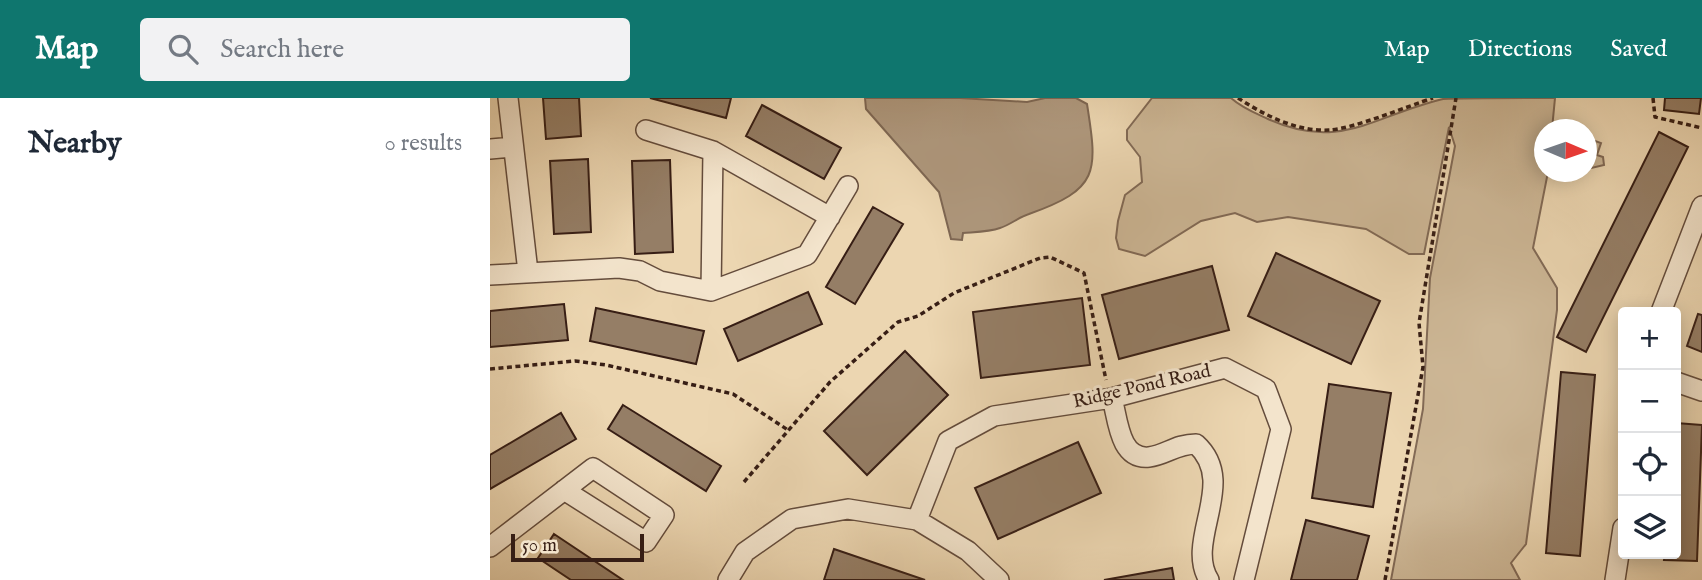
<!DOCTYPE html>
<meta charset="utf-8">
<style>
body{margin:0;font-family:"IM FELL English",serif;background:#f2f2f3;color:#1f2937}
.controls{position:absolute;right:21px;bottom:21px;display:grid;overflow:hidden;border-radius:7px;box-shadow:0 4px 18px #0003}
.controls button{width:63px;height:63px;display:grid;place-items:center;padding:0;border:0;border-bottom:2px solid #e0e1e3;background:#fff;color:#1f2937;font:35px sans-serif}
.compass{position:absolute;left:1044px;top:21px;width:63px;height:63px;border-radius:50%;background:#fff;box-shadow:0 4px 18px #0003;rotate:92deg}
.scale{position:absolute;left:21px;bottom:18px;width:133px;box-sizing:border-box;padding-left:7px;border:4px solid #371e15;border-top:0;font-size:19px;line-height:24px;white-space:nowrap;color:#371e15;-webkit-text-stroke:5px #f3e4cc;paint-order:stroke}
.list{margin:0;padding:0;list-style:none}
h2{display:flex;justify-content:space-between;align-items:center;height:91px;margin:0;padding:0 28px;font-size:30px}
h2 small{font-size:23px;font-weight:400;color:#747a83}
.icon{flex:none;width:38px;height:38px;fill:none;stroke:currentColor;stroke-width:2;stroke-linecap:round;stroke-linejoin:round}
.map{position:relative;flex:none;width:1212px;height:482px;overflow:hidden}
header{display:flex;align-items:center;gap:42px;box-sizing:border-box;height:98px;padding:0 35px;background:#0f766e;color:#fff}
header strong{font-size:33px}
nav{display:flex;gap:38px;margin-inline-start:auto;font-size:24px}
.search{width:490px;height:63px;background:#f2f2f3;display:flex;align-items:center;gap:18px;box-sizing:border-box;padding:0 24px;border-radius:7px;color:#747a83;font-size:26px}
main{display:flex}
aside{flex:1;background:#fff}
.map>svg:first-child{display:block}
.green{fill:#cdb796;stroke:#826a56;stroke-width:2}
.water{fill:#ae977c;stroke:#7e6753;stroke-width:2}
.building{fill:#957e66;stroke:#371e15;stroke-width:2}
.lines{fill:none;stroke-linecap:round;stroke-linejoin:round}
.minor-casing{stroke:#644c3c;stroke-width:22}
.path{stroke:#371e15;stroke-width:3.5;stroke-dasharray:5 3.5;stroke-linecap:butt}
.minor{stroke:#f3e4cc;stroke-width:19}
.labels{text-anchor:middle;dominant-baseline:central;stroke-width:6;stroke-linejoin:round;paint-order:stroke}
.street-label{font-size:19px;fill:#371e15;stroke:#f3e4cc}
</style>
<header>
<strong>Map</strong>
<div class="search"><svg class="icon" aria-label="search" viewBox="0 0 24 24"><circle cx="10" cy="10" r="6"/><path d="M15 15l6 6"/></svg>Search here</div>
<nav><a>Map</a><a>Directions</a><a>Saved</a></nav>
</header>
<main>
<aside>
<h2>Nearby<small>0 results</small></h2>
<ul class="list">
</ul>
</aside>
<div class="map">
<svg width="1212" height="482" viewBox="0 0 1212 482">
<rect width="100%" height="100%" fill="#ecd6b1"/>
<filter id="stains"><feTurbulence type="fractalNoise" baseFrequency=".00286" numOctaves="4"/><feColorMatrix values="0 0 0 0 .2 0 0 0 0 .09 0 0 0 0 .02 0 0 0 .5 -.17"/></filter>
<radialGradient id="worn" r=".72"><stop offset=".6" stop-color="#630" stop-opacity="0"/><stop offset="1" stop-color="#630" stop-opacity=".3"/></radialGradient>
<path class="green" d="M662 0H741C752 10 765 15 778 21 850 54 885 17 953 1 977 0 1037 0 1065 0L1062 31 1054 32V74H1058L1043 150 1067 190V212L1036 446 1021 465 1030 482H901L933 311 940 180 965 48 959 29 934 156H919L876 131 798 119 767 124 745 115 711 123 655 158 629 151 626 140 628 123 635 97 652 84 650 59 637 42V32Z
M1097 40 1111 45 1107 57 1113 59 1114 67 1097 71Z"/>
<path class="water" d="M375 0H470L537 4 555 0H586L597 6C608 75 609 91 539 116 529 119 520 127 510 130 499 134 484 134 473 135L472 142 461 141 449 94 376 11Z"/>
<path class="building" d="M53 0H89L91 38 56 41Z
M160 0H241L236 20Z
M1175 0H1211L1209 16 1174 12Z
M272 7 351 50 334 81 256 38Z
M1169 34 1198 49 1096 254 1067 239Z
M98 61 101 134 64 136 60 63Z
M180 62 183 154 145 156 142 63Z
M383 109 413 126 365 206 336 189Z
M786 155 890 203 861 266 758 218Z
M722 168 739 232 629 261 612 197Z
M318 194 332 226 248 263 234 231Z
M592 200 600 267 491 280 483 214Z
M74 206 78 242 0 249V213Z
M106 210 214 233 206 266 100 243Z
M1208 216 1212 217V254L1197 248Z
M415 253 458 297 377 377 334 333Z
M1071 274 1105 277 1090 458 1056 455Z
M839 286 901 295 883 409 822 400Z
M133 307 231 368 216 393 118 331Z
M71 315 86 341 0 391V357Z
M1186 325 1212 327 1207 463 1174 462 1175 456H1186Z
M588 344 611 395 508 441 485 390Z
M816 422 879 438 867 482H801Z
M64 436 133 482H81L48 460Z
M344 451 435 482H334Z
M682 470 684 482H614Z"/>
<g class="lines">
<g class="minor-casing">
<path id="minor" d="M18 0 38 174
M156 32 223 53 340 119
M0 51 23 49
M0 177 129 170 150 173 170 183 221 193 317 157 358 88
M221 193 223 53
M1171 214 1212 108
M1186 284 1212 293
M622 300C628 321 629 362 659 359 676 357 686 346 706 346 749 385 694 442 719 482
M427 422 458 343 504 318 622 300 735 270 776 291 791 331 754 482
M0 449 103 370 174 417 156 444 74 392
M238 482 255 454 302 421 358 411 427 422 478 453 509 482
M1125 482 1133 430"/>
</g>
<path class="path" d="M748 0C774 17 807 34 839 32 863 31 918 8 943 0
M1163 0 1165 19 1212 30
M0 271 85 263 116 267 243 296 298 332
M254 384 340 284 408 224 428 218 464 195 550 160 560 159 594 175 616 282
M895 482 933 269 929 225 966 0"/>
<use href="#minor" class="minor"/>
</g>
<g class="labels">
<g class="street-label">
<text transform="translate(652 289) rotate(-13)">Ridge Pond Road</text>
</g>
</g>
<rect width="100%" height="100%" filter="url(#stains)"/>
<rect width="100%" height="100%" fill="url(#worn)"/>
</svg>
<div class="controls">
<button>+</button>
<button>−</button>
<button><svg class="icon" aria-label="locate" viewBox="0 0 24 24"><circle cx="12" cy="12" r="6"/><path d="M12 2v4M12 18v4M2 12h4M18 12h4"/></svg></button>
<button><svg class="icon" aria-label="layers" viewBox="0 0 24 24"><path d="M12 4l9 5-9 5-9-5zM3 14l9 5 9-5"/></svg></button>
</div>
<svg class="compass" viewBox="-18 -18 36 36"><path d="M0-13l5 13h-10z" fill="#e53935"/><path d="M0 13l5-13h-10z" fill="#747a83"/></svg>
<div class="scale">50 m</div>
</div>
</main>
